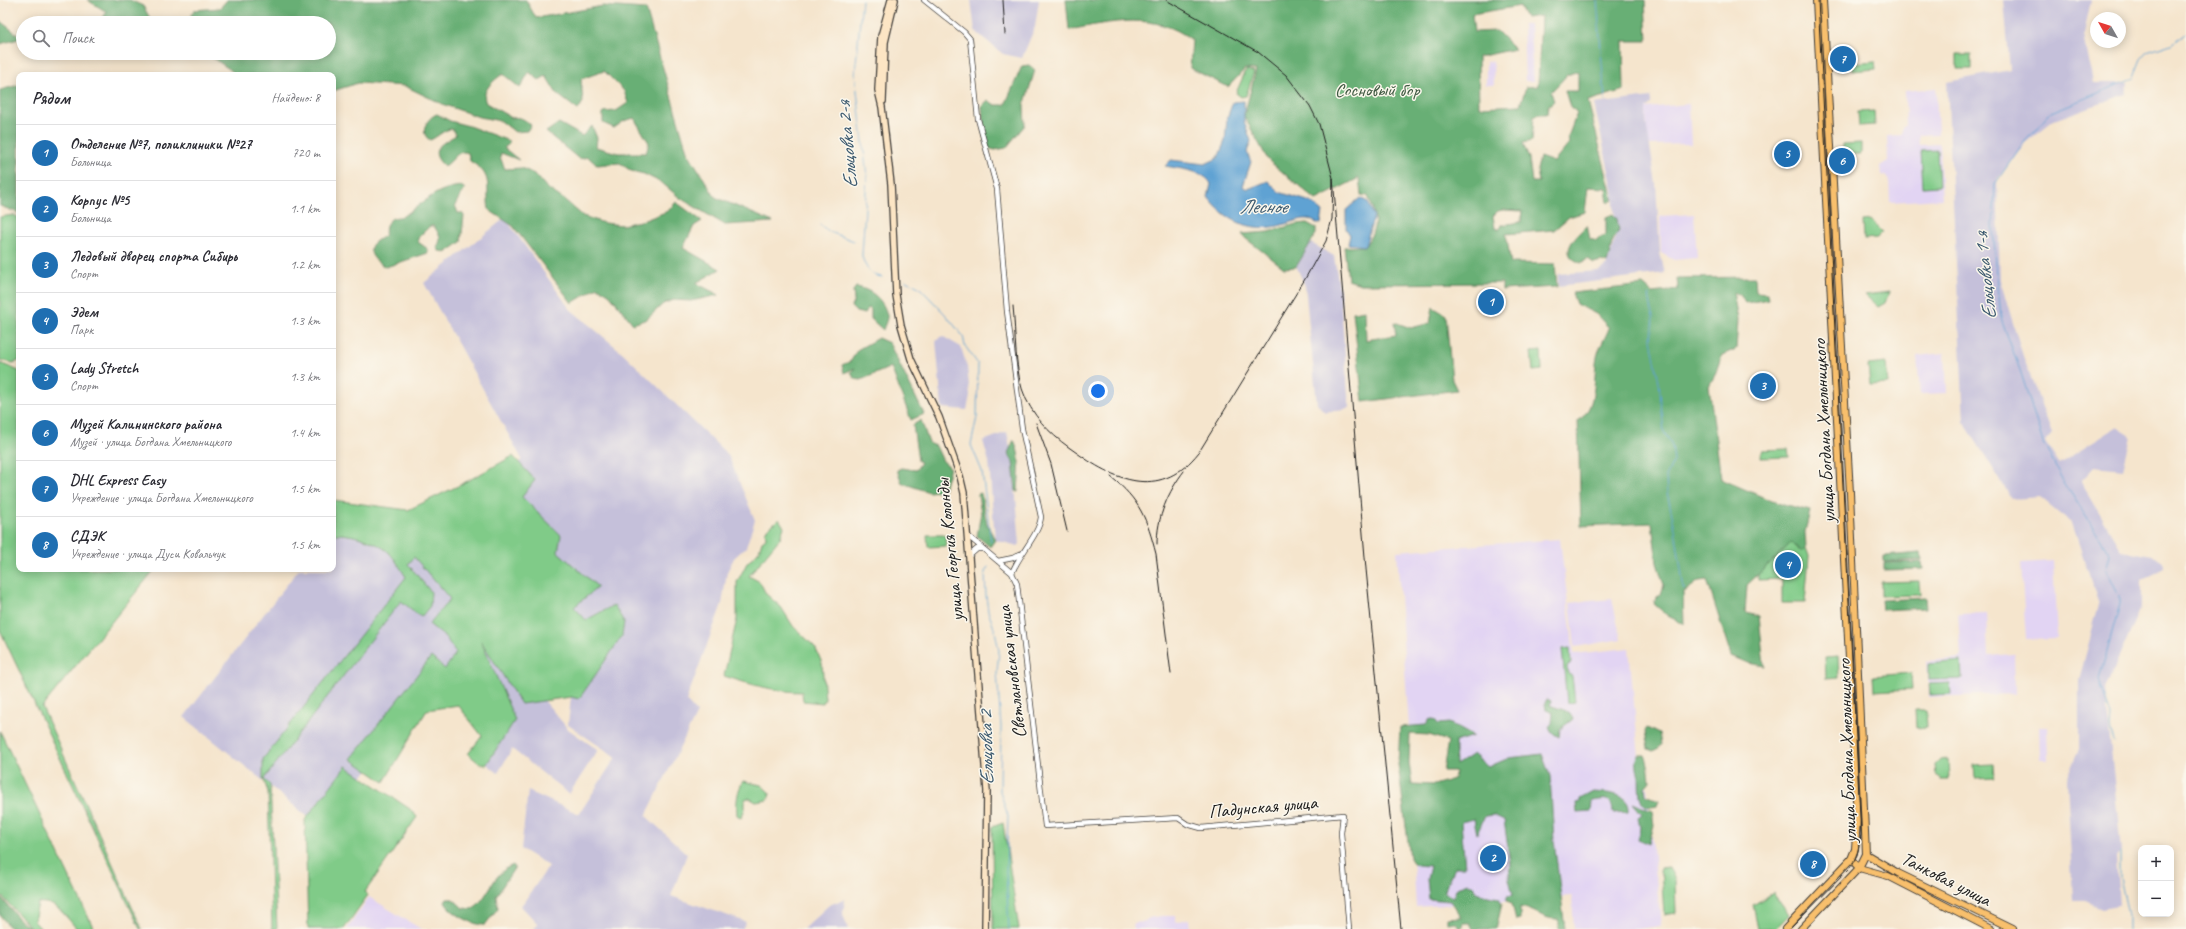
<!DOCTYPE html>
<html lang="ru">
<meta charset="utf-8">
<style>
body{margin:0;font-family:Caveat,sans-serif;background:#f7f7f7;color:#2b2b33}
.controls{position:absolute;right:12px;bottom:12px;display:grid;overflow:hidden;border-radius:8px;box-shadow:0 2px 10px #0003}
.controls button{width:36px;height:36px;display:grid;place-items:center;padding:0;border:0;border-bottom:1px solid #e1e1e2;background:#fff;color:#2b2b33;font:20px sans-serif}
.compass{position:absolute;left:2090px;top:12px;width:36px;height:36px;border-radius:50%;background:#fff;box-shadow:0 2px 10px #0003;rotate:309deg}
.you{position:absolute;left:1098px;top:391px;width:14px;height:14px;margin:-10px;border:3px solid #fff;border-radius:50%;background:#1a73e8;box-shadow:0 0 0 6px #1a73e833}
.badge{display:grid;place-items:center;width:26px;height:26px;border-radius:50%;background:#1f6fb2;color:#fff;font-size:13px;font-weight:700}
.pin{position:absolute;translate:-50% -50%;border:2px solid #fff;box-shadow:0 1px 4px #0006}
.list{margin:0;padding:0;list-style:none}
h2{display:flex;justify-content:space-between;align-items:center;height:52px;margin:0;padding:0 16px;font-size:17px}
h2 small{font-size:13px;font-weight:400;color:#7c7c81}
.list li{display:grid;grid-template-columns:26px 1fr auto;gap:12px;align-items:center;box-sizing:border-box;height:56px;padding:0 16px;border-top:1px solid #e1e1e2}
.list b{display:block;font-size:15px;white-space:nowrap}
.list p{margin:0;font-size:13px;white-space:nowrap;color:#7c7c81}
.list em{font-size:13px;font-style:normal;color:#7c7c81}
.icon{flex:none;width:22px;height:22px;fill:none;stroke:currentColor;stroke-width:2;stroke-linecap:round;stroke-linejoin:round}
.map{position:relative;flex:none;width:2186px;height:929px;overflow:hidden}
.search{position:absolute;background:#fff;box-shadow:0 2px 10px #0003;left:16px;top:16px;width:320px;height:44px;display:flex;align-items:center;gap:10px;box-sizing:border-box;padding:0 14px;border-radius:22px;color:#7c7c81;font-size:15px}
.panel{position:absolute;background:#fff;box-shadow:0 2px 10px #0003;left:16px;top:72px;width:320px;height:500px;border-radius:8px}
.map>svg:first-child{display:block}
.built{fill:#e2d4f3}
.industrial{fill:#c5c0da}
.green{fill:#80cb88;stroke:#4e7452}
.forest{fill:#68af74;stroke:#426648;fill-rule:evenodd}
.water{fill:#5ea2d3;stroke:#3d5f78}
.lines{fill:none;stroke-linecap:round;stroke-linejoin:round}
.stream{stroke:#5ea2d3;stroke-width:1}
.tertiary-casing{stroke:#3d3a37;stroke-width:6}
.secondary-casing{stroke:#3d3a37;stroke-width:8}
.primary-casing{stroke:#3d3a37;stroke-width:8}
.trunk-casing{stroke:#3d3a37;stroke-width:8}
.tertiary{stroke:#fff;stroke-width:4.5}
.secondary{stroke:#fce5c4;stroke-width:5.5}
.primary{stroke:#f8bf6c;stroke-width:6}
.trunk{stroke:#f8bf6c;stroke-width:6}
.tram{stroke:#1c1c1c;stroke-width:1}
.rail{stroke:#1c1c1c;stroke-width:1}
.labels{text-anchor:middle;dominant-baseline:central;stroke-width:3;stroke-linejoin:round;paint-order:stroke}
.park-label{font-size:19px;fill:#3f5942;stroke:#fbf7ec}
.street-label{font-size:19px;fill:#1c1c1c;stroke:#fbf7ec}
.water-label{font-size:20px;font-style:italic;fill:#3a586e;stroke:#fbf7ec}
</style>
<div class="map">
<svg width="2186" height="929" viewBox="0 0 2186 929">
<rect width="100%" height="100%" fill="#fbf7ec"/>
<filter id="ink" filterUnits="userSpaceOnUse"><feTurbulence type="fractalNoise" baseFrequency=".025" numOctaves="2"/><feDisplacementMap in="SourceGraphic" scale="8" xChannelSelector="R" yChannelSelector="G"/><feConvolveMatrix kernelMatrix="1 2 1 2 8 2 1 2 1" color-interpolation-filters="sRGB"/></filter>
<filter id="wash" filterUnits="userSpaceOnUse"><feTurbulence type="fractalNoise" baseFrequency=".012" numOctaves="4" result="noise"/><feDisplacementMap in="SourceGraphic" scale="16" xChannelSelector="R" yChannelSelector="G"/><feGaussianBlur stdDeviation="0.9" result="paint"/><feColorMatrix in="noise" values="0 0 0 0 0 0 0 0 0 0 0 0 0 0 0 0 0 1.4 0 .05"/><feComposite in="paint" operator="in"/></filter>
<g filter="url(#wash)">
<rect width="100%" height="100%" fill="#f5e5cd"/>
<path class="built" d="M1523 24H1530L1533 81H1525Z
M1493 61 1494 85H1486V62Z
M1936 88 1938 134 1918 135 1919 145 1939 144 1942 199 1890 202 1889 180 1885 176 1881 175 1880 166 1888 161 1887 136 1902 135V127L1906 126 1905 91Z
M1689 104 1691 144 1647 145 1646 108Z
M1694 214 1697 258 1674 260 1661 253 1660 216Z
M1945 353 1947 393 1920 394 1917 356Z
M1560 539 1574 654 1629 648 1639 758H1644L1661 926 1638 929H1574L1572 896 1416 907 1409 792 1459 786 1450 729 1409 728 1397 551Z
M2053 561 2057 638 2026 639 2021 563Z
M1612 599 1621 639 1575 647 1570 603Z
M1986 613 1988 656 2014 654 2015 694 1929 697 1927 661 1961 658 1958 614Z
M2039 727H2047L2048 760H2040Z
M369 897 421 929H347Z
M1161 916H1175V922L1189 919 1190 929H1134L1133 923 1144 922 1149 918Z"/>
<path class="industrial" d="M971 0H1039L1035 27 1022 58 1003 54 975 31Z
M2004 0H2091L2084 34 2093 83H2128L2126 94 2054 120 2025 143 1997 179 2000 280 2023 356 2052 434 2045 442 2059 464 2117 427 2131 436 2123 469 2095 466 2081 481 2121 550 2152 556 2161 560 2164 568 2141 580V607L2105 689 2121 850 2116 857 2119 905 2102 908 2085 901H2073L2067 778 2079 751V680L2099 605 2072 523 2040 497 2012 499 1964 422 1947 82 2010 70Z
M1651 97V104L1646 108V122L1656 184 1660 253 1665 273 1558 286V274L1598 271 1606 267 1616 236 1613 189 1594 104Z
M505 218 570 309 623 353 728 455 755 520 746 547 734 558 727 572 722 604 686 701 697 713 646 816 687 854 671 896 746 922 742 929H534L538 924 521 906 549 866 521 849 528 791 579 814 616 757 568 725 571 697 485 505 522 459 424 283Z
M1311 243 1334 256 1340 292 1349 408 1325 412 1317 404 1305 286 1295 263Z
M942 336 961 347 967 367 970 395 967 410 942 408 936 341Z
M1007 432 1013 462 1020 544 1018 546 995 540 989 462 983 441Z
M333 526 430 552 532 686 568 729 598 750 569 794 512 749 498 773 473 753 495 718 438 677 323 829 184 717 299 569H333Z
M845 899 843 914 848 929H803L829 905Z"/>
<path class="green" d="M1957 54H1971V69H1957Z
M1875 61 1876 69 1852 71 1851 63Z
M1246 70 1254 72 1246 96 1241 97 1236 93Z
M1874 111 1875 125 1859 126 1858 112Z
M1861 143V154H1843V144Z
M1937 150 1939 186 1923 187 1921 151Z
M14 215 19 218V361L13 363 0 360V217Z
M1870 220 1883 232 1877 238 1864 239 1863 221Z
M1889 292 1885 303 1878 307 1865 295Z
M1541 351 1542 370 1533 371 1531 352Z
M0 363 19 371V569H155L42 707 142 929H140L0 630Z
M1886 363 1888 384 1870 385 1868 365Z
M1788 449 1789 457 1761 458V450Z
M513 456 535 480 522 497 561 535 558 552 598 587 574 607 586 620 614 605 624 622 622 636 579 699 571 697 521 704 481 641 515 720 486 765 479 763 468 754 482 736 458 705 427 710 384 782 351 759 431 657 445 669 456 653 446 638 429 624 450 599 414 557 408 564 431 592 430 606 421 617 401 601 264 779 270 785 277 929H272L268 792 263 778V759L406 577C400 568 393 554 383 548 370 539 348 533 333 534V500L408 510 460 485Z
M779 519 784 527 780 538 749 576 760 582 766 594 781 607 793 626 815 647 822 663 825 699 823 703 803 701 802 692C776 692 749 684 724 676L737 619V582L747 563 759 551 762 541 766 538 765 531Z
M927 535H945L946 546 928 547Z
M1791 543 1800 551 1806 548 1809 556 1805 603H1782V579L1758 580V574Z
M1919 581 1920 595 1881 596V582Z
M1570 648 1571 663 1567 666 1568 674 1572 676 1575 702 1567 703 1562 649Z
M1838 656 1839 678 1826 679 1825 657Z
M1961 661 1962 679 1929 680V664Z
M1911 673 1912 689 1874 691 1873 676Z
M1950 683 1951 694 1930 695 1929 684Z
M1915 710H1926L1927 727 1916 728Z
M0 731 94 929H77C66 917 56 900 38 903L34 921 41 929H32L0 894Z
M1948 759 1949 779H1942L1936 775 1935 765 1940 760Z
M1993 764 1994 777 1975 778 1974 765Z
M346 766 410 809 417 817 365 892 368 895 344 929H308L305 820Z
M743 781 761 785 770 793 768 800 756 802 749 798 745 799V809L741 818 737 815C736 802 737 792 743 781Z
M1003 823 1019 929H993L992 827Z
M1669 867 1675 880 1676 913 1664 915 1661 868Z
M1773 893 1789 915 1775 929H1758L1753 905Z"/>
<path class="forest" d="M87 0H130L143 6 151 20 149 23H99L107 12Z
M227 0H526L536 18 603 6 646 9 687 151 715 197 773 222 725 225 680 198 662 183 644 174 631 171 620 163 597 165 588 157 579 159 546 132 559 123 582 136 592 126 597 138 596 147 618 153H646L649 143 634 118 624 121 614 128 603 123V112L616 111 628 103 624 91 604 71 581 79 583 102 578 110 557 94 546 76 539 80 529 72 520 88 503 74C494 80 480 91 486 103L512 118C521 116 525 120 531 125L527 131 515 132 501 121 479 117 442 104 405 86 358 83 333 91V75H234L232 71 206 53H329V23H187L194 10 220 8Z
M1066 0H1645L1647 41H1623L1624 90 1588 101 1613 200 1608 203 1606 188 1588 187 1585 212 1569 217 1554 230 1506 234 1511 263 1555 264 1557 287 1502 290V283L1361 284 1348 280 1344 247 1365 246C1378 226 1377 218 1368 196L1361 195 1359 178 1316 200 1268 160 1244 116 1256 70 1245 69 1228 87 1190 68 1192 40C1155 11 1111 22 1069 30ZM1520 6 1526 18 1541 16 1538 86 1526 87 1520 105 1479 107 1478 57 1515 49 1497 31 1474 32 1472 14ZM1578 71V91H1565L1569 104 1577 113 1568 137 1569 144 1554 162 1540 157 1537 170 1539 182H1532L1529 158 1523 143 1532 141 1534 116 1539 114H1547L1548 106 1554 101 1551 92 1567 75ZM1503 210 1522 211 1521 222 1502 225 1499 230 1495 228 1493 216 1498 211Z
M0 21 22 38 0 44Z
M1029 65 1035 70 1024 106 1025 125 1006 148 995 150 988 148 984 135 982 106 988 100 995 105H1005L1022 66Z
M19 85V213L0 206V90Z
M437 114 450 121 469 126 509 141V144L504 148 519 160 501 153 500 157 505 169 522 168 536 175 547 188 566 201 583 216 604 223 622 225 645 220 668 211 676 202 702 221 694 226 683 248 720 269 696 283 719 295 691 301 673 300 663 304 647 319 633 324 610 295 598 287 572 303 513 226 489 210C485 186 495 176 470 161L468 153C457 148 453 163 444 166 427 150 441 144 456 135L452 129C444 129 438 137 430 140 419 134 426 118 437 114Z
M461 186 465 189 455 205 458 213H462L464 216 461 242 447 252 439 251 437 247C443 237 439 235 434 226H430L418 238V242L428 249V253L386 267C379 264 367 255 372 245 374 242 381 238 385 235 386 230 384 226 389 221 394 215 399 219 405 215 427 201 434 189 461 186Z
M1613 214 1617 219 1619 231C1610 241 1611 251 1607 263L1601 261 1594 263 1588 259 1581 263C1556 254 1576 236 1587 225L1590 239 1597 241 1600 237 1606 235V217Z
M1307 223 1316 228V234L1296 267 1284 268 1245 238 1242 234 1268 232 1296 224Z
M1755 277 1756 292 1768 293 1769 299 1746 303 1740 295 1733 292 1738 320 1736 349 1722 355 1716 373 1709 386 1721 479 1772 501 1810 511 1805 532 1806 548 1801 551 1791 543 1747 585 1745 613 1759 616 1764 666 1748 663 1731 656 1707 580 1699 581 1683 593 1684 624 1668 616 1654 604 1656 598 1661 594 1664 585 1657 563 1652 523 1581 526 1578 421C1598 407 1593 378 1597 357 1599 347 1606 337 1609 328L1596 314 1576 304 1572 293 1643 285 1652 293 1678 290 1677 278Z
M856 287C871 289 884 300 887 315 888 319 884 326 883 330L871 319V310L868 307 865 314 856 312 851 307 854 300 853 291Z
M1433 307 1446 315 1452 380 1457 390 1363 402 1353 312 1365 310 1366 340 1396 335 1394 322 1411 328 1430 323Z
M878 338 889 343 924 414 911 420 891 367 861 380 855 379 851 373 855 368 844 373 842 365 851 361 857 350Z
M921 420 929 443 936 446 943 461 950 467 944 490 929 492 902 483 897 470 901 468 916 470 921 462 918 461 913 425Z
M1014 440C1022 457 1019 473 1018 492L1016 491 1013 462 1008 453Z
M981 493 987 524 995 540 990 547 977 536 981 512 978 496V494Z
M1921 553 1922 560 1884 562V556Z
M1922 562 1923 569 1884 570V563Z
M1925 598 1926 608 1882 610 1881 600Z
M1547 699 1551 701 1550 705C1560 710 1568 708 1573 719L1560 729 1559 737 1551 732 1549 727 1552 723 1553 712 1546 710 1545 703Z
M1430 719 1436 721 1438 724 1449 723 1473 736 1455 742 1456 765 1473 754 1488 767 1509 758 1542 754 1550 776 1554 840 1565 929H1559L1558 919C1544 920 1534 909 1520 907V919L1516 920 1512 904 1506 900 1507 896 1513 895 1509 879 1510 863 1504 820 1493 815 1485 816 1477 834 1474 819 1461 822 1465 867H1456L1450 876 1444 893 1453 897 1457 888 1467 883 1474 886 1476 892 1488 896 1499 898 1502 904 1496 929H1473L1470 923H1463L1461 929 1455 922 1447 923V918L1461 917 1450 901 1429 899 1427 879 1430 866C1420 865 1414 867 1410 858L1398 764 1400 727 1426 725ZM1410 734 1429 735 1448 741 1443 771H1455L1454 779 1434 785 1412 784 1409 763Z
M1647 728 1659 734 1661 744 1658 749 1653 751 1648 749 1645 731Z
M1639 755H1645C1649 764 1649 772 1650 781L1645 787 1646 795 1659 800 1657 806C1636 812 1640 788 1639 777 1638 770 1634 761 1639 755Z
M1593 792C1605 793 1631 792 1629 812L1613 813C1612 795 1604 800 1592 801L1591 812 1577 813 1576 803 1580 802V799Z
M1633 803 1652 811 1654 825 1649 844 1637 839 1640 828 1638 817 1642 814Z
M513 865 515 867 496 896 498 908 485 925C474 926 449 912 445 902L447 899H453L463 908 472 909C490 898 492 872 513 865Z
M0 896 19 919 29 927 28 929H11L0 915Z"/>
<path class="water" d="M1244 101V121L1251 141 1247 152 1251 162 1243 186 1248 189 1268 181 1279 192 1311 202 1323 212 1321 224C1315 224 1311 218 1304 219 1295 220 1287 224 1278 226 1249 232 1225 220 1208 197L1211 184C1204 170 1179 169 1165 166L1171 160 1205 164 1218 158 1225 141 1227 118 1233 102Z
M1360 198 1368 202 1374 216 1365 246 1348 244 1350 235 1346 229V210Z"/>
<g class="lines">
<path class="stream" d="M862 0 855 74 867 176 862 256C865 267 870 276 882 277
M1597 0 1605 101
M820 225 830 232 854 241
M906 281 919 287 945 314 963 336 965 346 978 364 977 417 971 445 982 471 991 542
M1649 295 1653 317 1651 339 1659 382 1664 432 1672 445 1674 461 1666 476 1667 492 1675 529 1684 590
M988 567 985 572 986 596 988 611 995 631 999 651 997 672 1001 727 1000 791 1008 816 1006 873 1009 929
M2117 592 2106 570 2110 554 2062 479 2043 443 2021 373 2001 318 1993 230 1995 184 2021 146 2051 112 2133 79 2141 59 2147 52 2171 44 2186 33
M2114 742 2110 728 2111 715 2099 680 2120 603V595
M2120 852V878L2128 914V929"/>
</g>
</g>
<g filter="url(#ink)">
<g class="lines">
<g class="tertiary-casing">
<path id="tertiary" d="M924 0 964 32 970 39 978 119 997 189 1007 311 1022 429 1041 517C1039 535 1019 554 1012 573
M968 536 1012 573 1017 584 1045 826 1178 818 1187 824 1201 828 1343 815 1341 833 1349 929
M969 556 977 549H982
M998 561 1013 558 1020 554"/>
</g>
<g class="secondary-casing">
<path id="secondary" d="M891 0 881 36 878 90 882 107 891 184 896 295 901 325 911 359 939 417 960 476 964 493 987 791 985 929
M883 101 885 42 895 0"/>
</g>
<g class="primary-casing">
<path id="primary" d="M1785 929 1851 859
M1801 929 1859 868 1866 854"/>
</g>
<g class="trunk-casing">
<path id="trunk" d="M1816 0 1857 819 1855 849 1851 859 1859 868 1888 876 1991 929
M1823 0 1850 493 1866 854
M1866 854 1898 873 2013 929"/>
</g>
<use href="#tertiary" class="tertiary"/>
<use href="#secondary" class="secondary"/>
<use href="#primary" class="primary"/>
<use href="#trunk" class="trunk"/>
<path class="tram" d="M1790 929 1850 868 1857 855 1861 835 1818 0"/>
<path class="rail" d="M1003 0 1005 34
M1166 0 1258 52 1286 75 1310 106 1319 124 1333 178
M1013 306C1016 333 1014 374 1026 399 1038 423 1055 438 1077 453 1119 483 1162 499 1199 452L1305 279 1326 241 1332 219 1333 178 1366 569 1401 929
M1036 423 1051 464 1067 531
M1111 477C1140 500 1147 519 1156 554L1171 674
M1157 544C1157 517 1168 492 1184 471"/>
</g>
</g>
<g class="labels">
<g class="park-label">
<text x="1377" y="90">Сосновый бор</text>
</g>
<g class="street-label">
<text transform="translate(1824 431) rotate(-93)">улица Богдана Хмельницкого</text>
<text transform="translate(950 550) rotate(-96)">улица Георгия Колонды</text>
<text transform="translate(1012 672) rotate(-97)">Светлановская улица</text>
<text transform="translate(1847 751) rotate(-92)">улица Богдана Хмельницкого</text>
<text transform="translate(1263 807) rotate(-5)">Падунская улица</text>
<text transform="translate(1946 879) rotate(27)">Танковая улица</text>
</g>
<g class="water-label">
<text transform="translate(847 145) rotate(-95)">Ельцовка 2-я</text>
<text x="1263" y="206">Лесное</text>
<text transform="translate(1985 276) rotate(-96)">Ельцовка 1-я</text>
<text transform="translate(986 748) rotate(-91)">Ельцовка 2</text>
</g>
</g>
</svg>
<div class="controls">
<button>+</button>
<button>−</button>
</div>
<svg class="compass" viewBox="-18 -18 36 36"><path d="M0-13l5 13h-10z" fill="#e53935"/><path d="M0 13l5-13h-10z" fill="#7c7c81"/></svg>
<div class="you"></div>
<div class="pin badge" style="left:1491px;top:302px">1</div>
<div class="pin badge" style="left:1493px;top:858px">2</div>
<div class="pin badge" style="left:1763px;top:386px">3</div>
<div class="pin badge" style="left:1788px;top:565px">4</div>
<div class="pin badge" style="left:1787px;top:154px">5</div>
<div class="pin badge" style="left:1842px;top:161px">6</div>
<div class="pin badge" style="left:1843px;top:59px">7</div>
<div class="pin badge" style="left:1813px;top:864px">8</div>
<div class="search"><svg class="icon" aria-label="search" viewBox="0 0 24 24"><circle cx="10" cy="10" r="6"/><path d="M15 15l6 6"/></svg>Поиск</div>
<section class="panel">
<h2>Рядом<small>Найдено: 8</small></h2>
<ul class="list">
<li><span class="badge">1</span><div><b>Отделение №7, поликлиники №27</b><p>Больница</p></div><em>720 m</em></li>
<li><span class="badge">2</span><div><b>Корпус №5</b><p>Больница</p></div><em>1.1 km</em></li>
<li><span class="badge">3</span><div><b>Ледовый дворец спорта Сибирь</b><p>Спорт</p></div><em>1.2 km</em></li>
<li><span class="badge">4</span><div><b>Эдем</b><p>Парк</p></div><em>1.3 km</em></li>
<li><span class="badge">5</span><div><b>Lady Stretch</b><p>Спорт</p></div><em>1.3 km</em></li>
<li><span class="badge">6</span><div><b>Музей Калининского района</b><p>Музей · улица Богдана Хмельницкого</p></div><em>1.4 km</em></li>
<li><span class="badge">7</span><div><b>DHL Express Easy</b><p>Учреждение · улица Богдана Хмельницкого</p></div><em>1.5 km</em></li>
<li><span class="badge">8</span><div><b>СДЭК</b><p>Учреждение · улица Дуси Ковальчук</p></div><em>1.5 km</em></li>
</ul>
</section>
</div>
